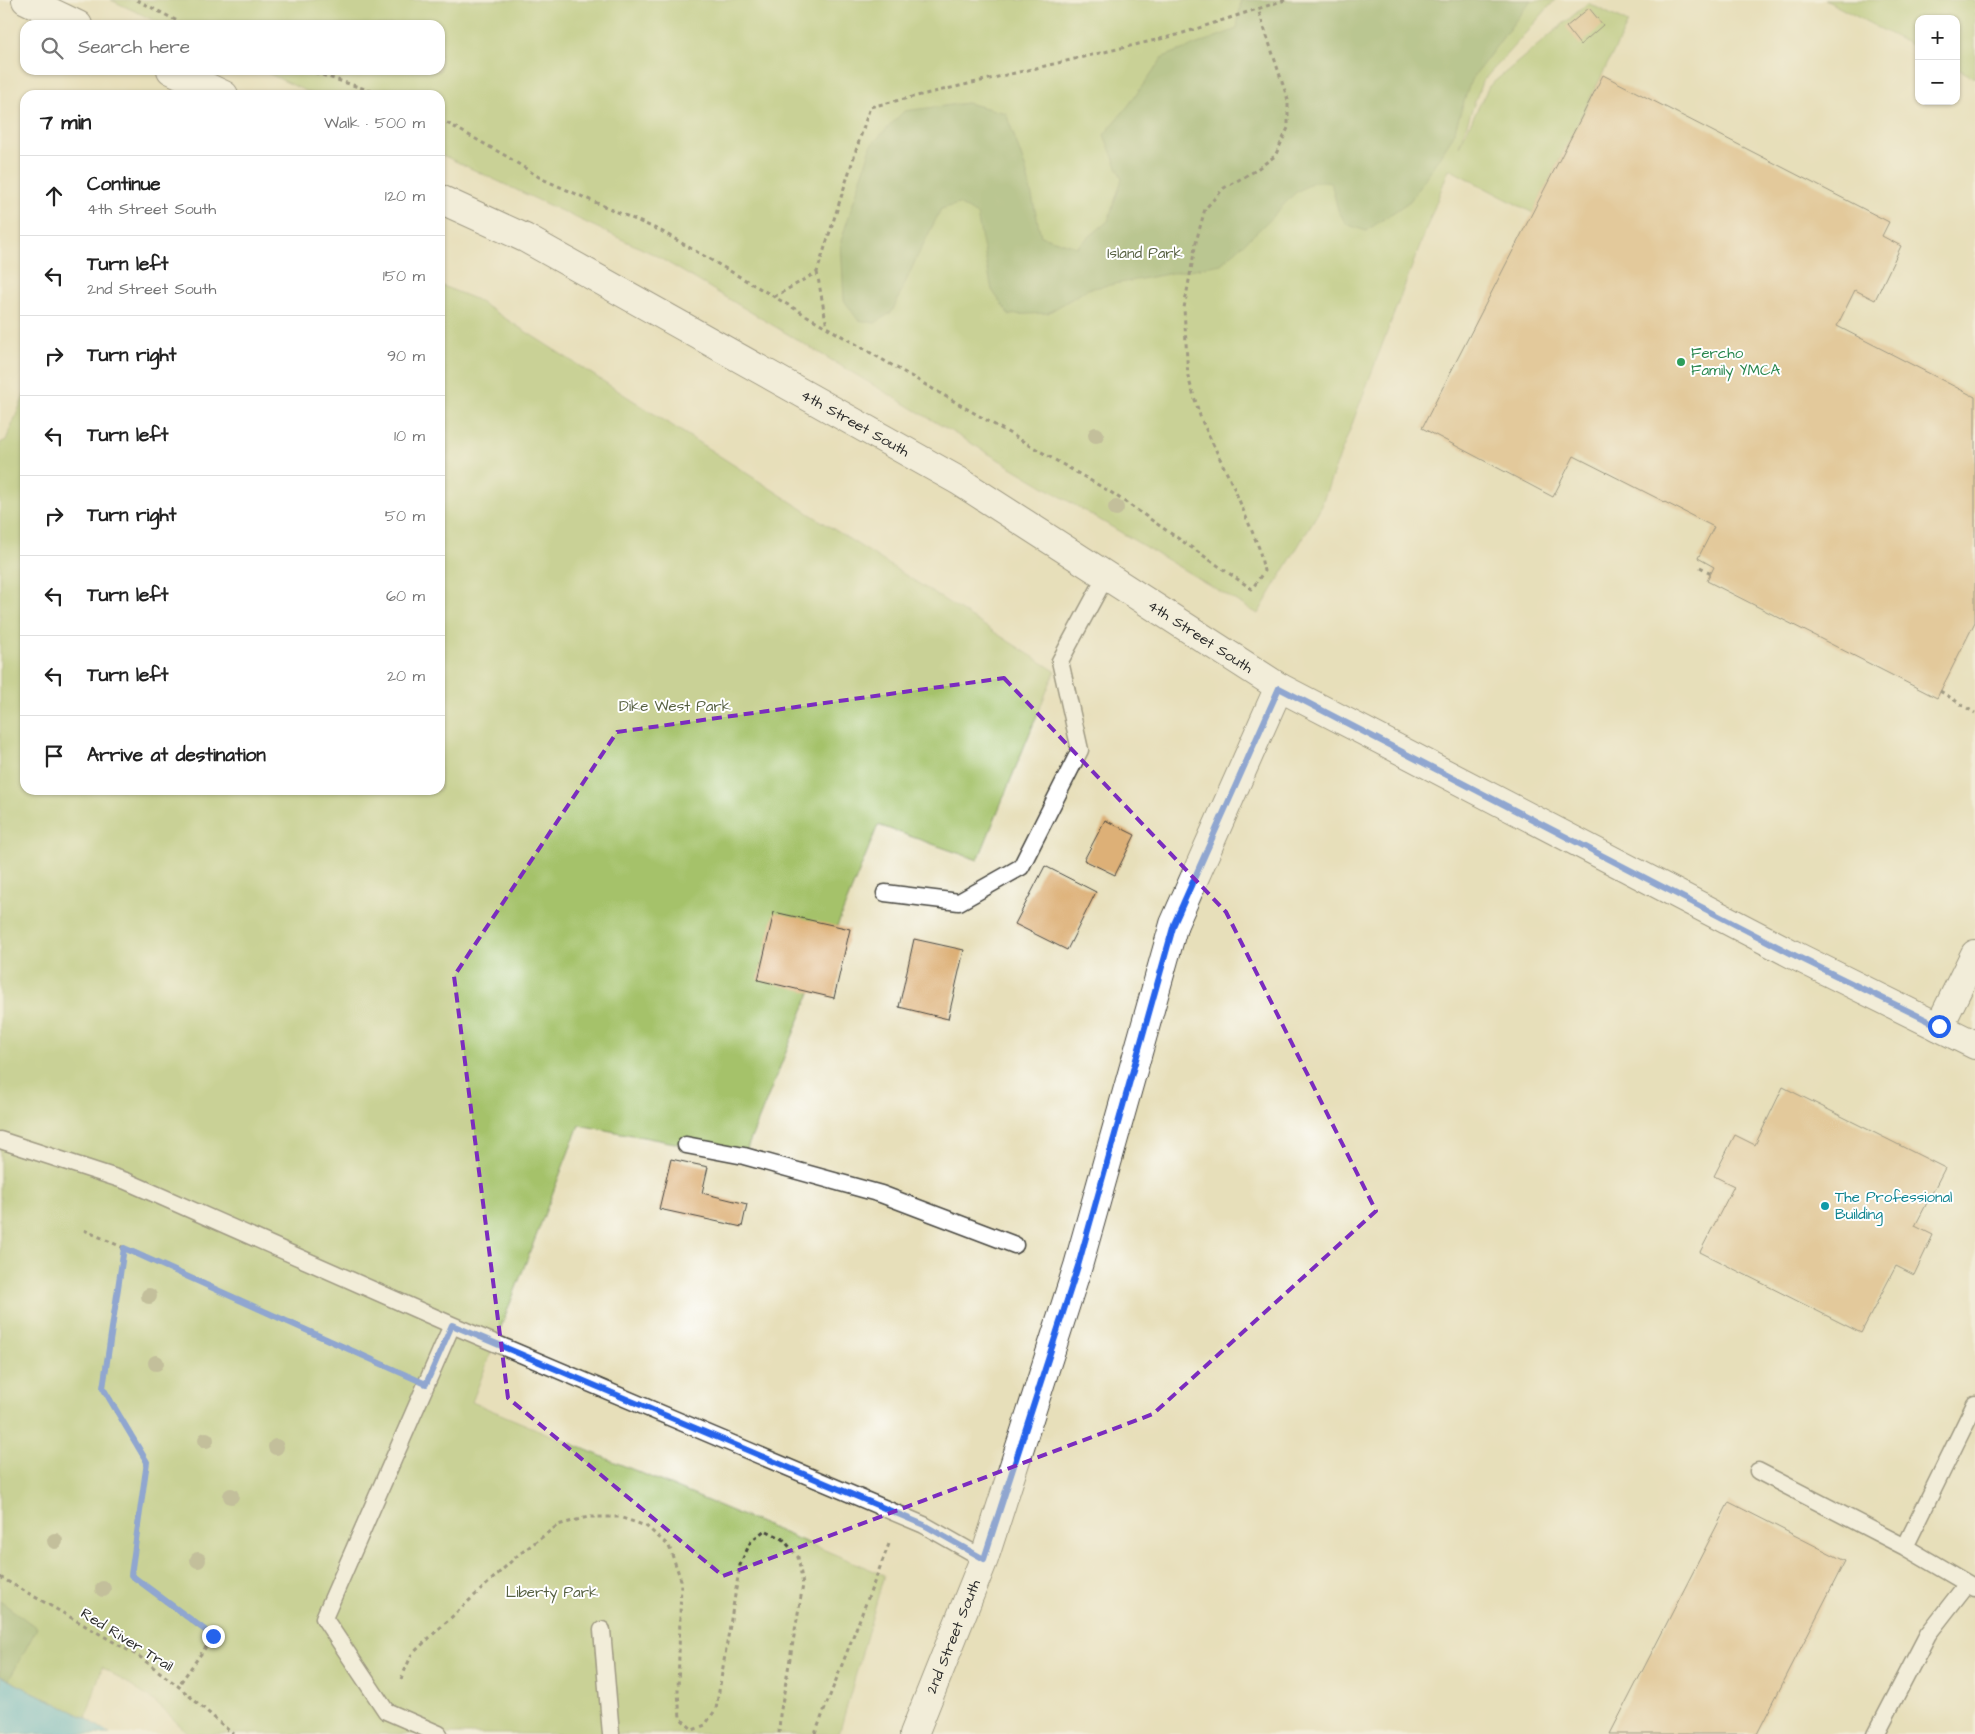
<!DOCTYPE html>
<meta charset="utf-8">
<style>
body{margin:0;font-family:"Architects Daughter",sans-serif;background:#f2f2f2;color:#222}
.controls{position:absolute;right:15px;top:15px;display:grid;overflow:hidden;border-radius:10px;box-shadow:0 1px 4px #0004}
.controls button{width:45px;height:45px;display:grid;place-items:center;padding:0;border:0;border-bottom:1px solid #e0e0e0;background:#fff;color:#222;font:25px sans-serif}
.stop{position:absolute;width:15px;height:15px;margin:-11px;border:4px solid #2563eb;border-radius:50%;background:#fff}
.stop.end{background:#2563eb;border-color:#fff;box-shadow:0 1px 5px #0008}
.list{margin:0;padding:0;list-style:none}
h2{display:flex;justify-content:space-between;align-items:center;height:65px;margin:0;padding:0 20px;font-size:21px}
h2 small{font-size:16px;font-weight:400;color:#767676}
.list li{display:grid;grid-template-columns:32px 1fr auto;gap:15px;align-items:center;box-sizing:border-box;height:80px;padding:0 20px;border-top:1px solid #e0e0e0}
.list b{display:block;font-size:19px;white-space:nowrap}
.list p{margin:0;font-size:16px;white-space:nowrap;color:#767676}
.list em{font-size:16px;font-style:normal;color:#767676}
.icon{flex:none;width:28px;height:28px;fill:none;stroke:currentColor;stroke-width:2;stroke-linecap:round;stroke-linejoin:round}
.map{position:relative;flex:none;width:1975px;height:1734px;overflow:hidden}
.search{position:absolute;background:#fff;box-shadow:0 1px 4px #0004;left:20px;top:20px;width:425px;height:55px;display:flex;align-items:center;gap:12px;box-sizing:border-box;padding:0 18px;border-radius:15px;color:#767676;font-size:19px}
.panel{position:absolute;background:#fff;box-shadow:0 1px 4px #0004;left:20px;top:90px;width:425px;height:705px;border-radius:15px}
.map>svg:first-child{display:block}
.green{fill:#a5c26a;stroke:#68764a}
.forest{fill:#84a85e;stroke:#586a44}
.water{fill:#5fbddd;stroke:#457484}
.building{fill:#ddb077}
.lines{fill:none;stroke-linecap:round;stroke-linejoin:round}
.lane-casing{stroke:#474640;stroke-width:19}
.street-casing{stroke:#474640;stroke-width:30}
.secondary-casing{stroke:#474640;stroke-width:30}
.path{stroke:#474640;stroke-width:3;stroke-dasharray:4 4;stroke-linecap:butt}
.lane{stroke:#fff;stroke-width:16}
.street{stroke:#fff;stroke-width:28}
.secondary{stroke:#fff;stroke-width:28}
.tree{fill:#979977}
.route{stroke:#2563eb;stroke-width:6}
.marked{fill:none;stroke:#7b2cbf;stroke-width:4;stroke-dasharray:10 6;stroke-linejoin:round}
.leisure-dot{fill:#2e9e5b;stroke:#fff;stroke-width:2}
.culture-dot{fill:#0f9aa8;stroke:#fff;stroke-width:2}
.labels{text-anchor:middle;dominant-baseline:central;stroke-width:4;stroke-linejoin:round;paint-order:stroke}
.park-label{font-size:15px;fill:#566041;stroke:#fff}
.leisure-label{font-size:15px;fill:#27864d;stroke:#fff;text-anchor:start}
.street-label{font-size:15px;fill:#2b2b2b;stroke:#fff}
.culture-label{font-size:15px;fill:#0d838f;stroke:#fff;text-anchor:start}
</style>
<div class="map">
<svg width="1975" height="1734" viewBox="0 0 1975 1734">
<rect width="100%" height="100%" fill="#fff"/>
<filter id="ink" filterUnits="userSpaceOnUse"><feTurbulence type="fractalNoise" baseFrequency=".02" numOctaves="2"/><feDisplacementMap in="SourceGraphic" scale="10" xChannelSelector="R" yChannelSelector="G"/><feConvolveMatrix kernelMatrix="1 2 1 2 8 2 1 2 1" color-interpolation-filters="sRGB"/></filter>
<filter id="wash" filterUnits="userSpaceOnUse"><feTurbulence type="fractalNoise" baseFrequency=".0096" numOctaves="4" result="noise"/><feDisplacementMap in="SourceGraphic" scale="20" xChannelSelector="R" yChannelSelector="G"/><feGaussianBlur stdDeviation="1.12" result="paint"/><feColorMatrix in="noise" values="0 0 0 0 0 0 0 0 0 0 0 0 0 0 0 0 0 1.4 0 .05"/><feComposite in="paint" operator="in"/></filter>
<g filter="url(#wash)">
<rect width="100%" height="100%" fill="#e7dfba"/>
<path class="green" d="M111 0H1555L1482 82 1459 146 1489 86 1588 3 1628 23 1533 213 1449 169 1319 511 1258 614 653 254 440 154V95H314L261 70H440V25H164Z
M1825 0H1975V78L1956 68V19H1919V49Z
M440 285 475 299 1055 671 978 860 878 825 744 1156 579 1125 472 1402 884 1575 839 1734H189L154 1701 102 1667 86 1718 0 1676V443L6 440 25 393V790H440Z"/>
<path class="forest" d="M1241 0H1531L1471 80 1453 136 1410 201 1366 231 1346 224 1338 210 1331 182H1313L1295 193 1261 228 1221 264 1088 289 1048 313 1009 315 992 290 977 215 959 204 941 209 916 259 892 312 875 323 858 320 844 300 841 241 872 144 904 111 967 103 1006 113 1026 170 1041 236 1077 247 1108 221 1122 179 1104 135 1128 106 1163 57 1237 29Z
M0 1601 37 1628 9 1680 0 1676Z"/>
<path class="water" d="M0 1676 86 1718 110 1734H0Z"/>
<g id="blocks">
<path class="building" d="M1589 8 1603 25 1580 45 1566 27Z
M1603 75 1889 222 1882 236 1901 246 1875 300 1855 290 1837 326 1975 397V622L1937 698 1707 581 1714 567 1698 558 1714 527 1574 456 1553 497 1422 428Z
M1105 820 1135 835 1115 875 1084 860Z
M1045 866 1096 892 1067 950 1015 924Z
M774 912 850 929 834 998 758 980Z
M914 939 964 950 948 1019 899 1007Z
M1783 1087 1945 1168 1915 1226 1933 1235 1914 1275 1896 1266 1861 1333 1700 1252 1734 1186 1714 1176 1735 1135 1755 1145Z
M671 1159 708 1167 702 1193 747 1204 742 1227 659 1209Z
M1729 1502 1845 1561 1757 1734H1610Z"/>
</g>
</g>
<g filter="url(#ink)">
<use href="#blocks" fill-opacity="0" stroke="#474640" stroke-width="1"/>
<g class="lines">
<g class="lane-casing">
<path id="lane" d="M885 893 959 902 1021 867 1080 750 1060 661 1106 576
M0 1140 126 1181 452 1325 924 1525 984 1559
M686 1145 744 1156 881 1194 1015 1245
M1975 1404 1905 1547 1975 1588
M1758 1471 1905 1547
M602 1630 611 1734
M439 1734 386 1711 324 1618 452 1325
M1876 1734 1928 1634 1967 1584"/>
</g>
<g class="street-casing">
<path id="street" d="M1939 1027 1975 954"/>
</g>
<g class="secondary-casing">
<g id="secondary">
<path d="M26 0 78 25"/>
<path d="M171 70 224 95"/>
<path id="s1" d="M440 199 525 238 959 481 1279 687 1798 957 1975 1045"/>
<path id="s2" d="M914 1734 984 1559 1078 1266 1174 924 1279 687"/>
</g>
</g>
<path class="path" d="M137 0 185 25
M307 70 383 95
M440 119 506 156 542 179 661 231 1112 493 1252 589 1264 571 1259 548 1234 488 1201 419 1188 377 1184 308 1196 242 1205 209 1224 188 1253 172 1275 156 1288 128V100L1258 9
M817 272 827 327
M774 297 817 272 870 107 1177 35 1285 0
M1700 567 1711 573
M1940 691 1975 713
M84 1230 400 1372
M124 1248 103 1388 147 1462 131 1575 213 1637 178 1686
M0 1577 140 1657 178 1686 233 1734
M401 1679 412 1654 517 1556 558 1525 588 1517H619L646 1526 669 1546 681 1580 678 1692 680 1718 693 1730 705 1725 716 1709 740 1565 751 1541 765 1530 783 1539 798 1557 803 1585 780 1715 779 1734
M815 1734 889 1544"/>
<use href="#lane" class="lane"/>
<use href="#street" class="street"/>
<use href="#secondary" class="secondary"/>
</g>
<g class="tree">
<circle cx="1096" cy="435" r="8"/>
<circle cx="1116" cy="508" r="8"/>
<circle cx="149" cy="1296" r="8"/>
<circle cx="156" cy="1363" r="8"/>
<circle cx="206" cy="1440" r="8"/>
<circle cx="276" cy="1447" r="8"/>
<circle cx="231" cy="1496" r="8"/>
<circle cx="55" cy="1541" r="8"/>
<circle cx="198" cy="1560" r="8"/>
<circle cx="103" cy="1589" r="8"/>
</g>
</g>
<g class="lines" filter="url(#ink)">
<path class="route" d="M213 1636 131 1575 147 1462 103 1388 124 1248 426 1384 452 1325 924 1525 984 1559 1078 1266 1174 924 1279 688 1798 957 1939 1026"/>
</g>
<path d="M0 0H1975V1734H0ZM1004 678 1226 912 1376 1211 1153 1414 723 1576 508 1398 454 976 617 732Z" fill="#e7dfba" fill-opacity=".55" fill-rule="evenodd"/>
<path class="marked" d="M1004 678 1226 912 1376 1211 1153 1414 723 1576 508 1398 454 976 617 732Z"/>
<circle class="leisure-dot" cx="1681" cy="362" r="5"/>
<circle class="culture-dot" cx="1825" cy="1206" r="5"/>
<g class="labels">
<g class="park-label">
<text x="1145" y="253">Island Park</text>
<text x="675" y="706">Dike West Park</text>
<text x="552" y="1592">Liberty Park</text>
</g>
<g class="leisure-label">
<text x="1691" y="353">Fercho<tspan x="1691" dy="17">Family YMCA</tspan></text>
</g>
<g class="street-label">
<text stroke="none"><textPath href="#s1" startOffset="472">4th Street South</textPath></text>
<text stroke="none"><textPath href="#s1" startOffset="878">4th Street South</textPath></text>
<text stroke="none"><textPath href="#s2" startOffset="105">2nd Street South</textPath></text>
<text transform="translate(127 1640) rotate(32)">Red River Trail</text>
</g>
<g class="culture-label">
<text x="1835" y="1197">The Professional<tspan x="1835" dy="17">Building</tspan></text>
</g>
</g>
</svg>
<div class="controls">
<button>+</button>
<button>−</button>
</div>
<div class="stop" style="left:1939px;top:1026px"></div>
<div class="stop end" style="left:213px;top:1636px"></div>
<div class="search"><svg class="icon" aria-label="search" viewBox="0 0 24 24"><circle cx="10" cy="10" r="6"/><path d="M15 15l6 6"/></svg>Search here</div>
<section class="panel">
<h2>7 min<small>Walk · 500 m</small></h2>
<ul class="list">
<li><svg class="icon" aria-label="ahead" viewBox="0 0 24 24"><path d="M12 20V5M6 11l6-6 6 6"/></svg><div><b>Continue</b><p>4th Street South</p></div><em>120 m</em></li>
<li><svg class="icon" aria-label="left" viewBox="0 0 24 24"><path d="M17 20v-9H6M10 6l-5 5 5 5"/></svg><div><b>Turn left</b><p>2nd Street South</p></div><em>150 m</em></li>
<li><svg class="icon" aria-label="right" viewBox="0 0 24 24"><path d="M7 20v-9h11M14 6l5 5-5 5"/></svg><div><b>Turn right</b></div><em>90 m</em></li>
<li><svg class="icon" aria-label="left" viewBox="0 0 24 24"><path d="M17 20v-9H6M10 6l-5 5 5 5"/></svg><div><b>Turn left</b></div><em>10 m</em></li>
<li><svg class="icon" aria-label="right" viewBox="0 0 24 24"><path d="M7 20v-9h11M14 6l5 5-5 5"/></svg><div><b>Turn right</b></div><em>50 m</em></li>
<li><svg class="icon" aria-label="left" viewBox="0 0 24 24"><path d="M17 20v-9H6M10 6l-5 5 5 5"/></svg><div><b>Turn left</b></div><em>60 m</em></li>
<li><svg class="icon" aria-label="left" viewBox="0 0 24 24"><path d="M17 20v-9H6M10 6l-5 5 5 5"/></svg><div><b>Turn left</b></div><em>20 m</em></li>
<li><svg class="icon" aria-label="arrive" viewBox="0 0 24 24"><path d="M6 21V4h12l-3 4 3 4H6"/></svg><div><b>Arrive at destination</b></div></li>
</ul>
</section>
</div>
